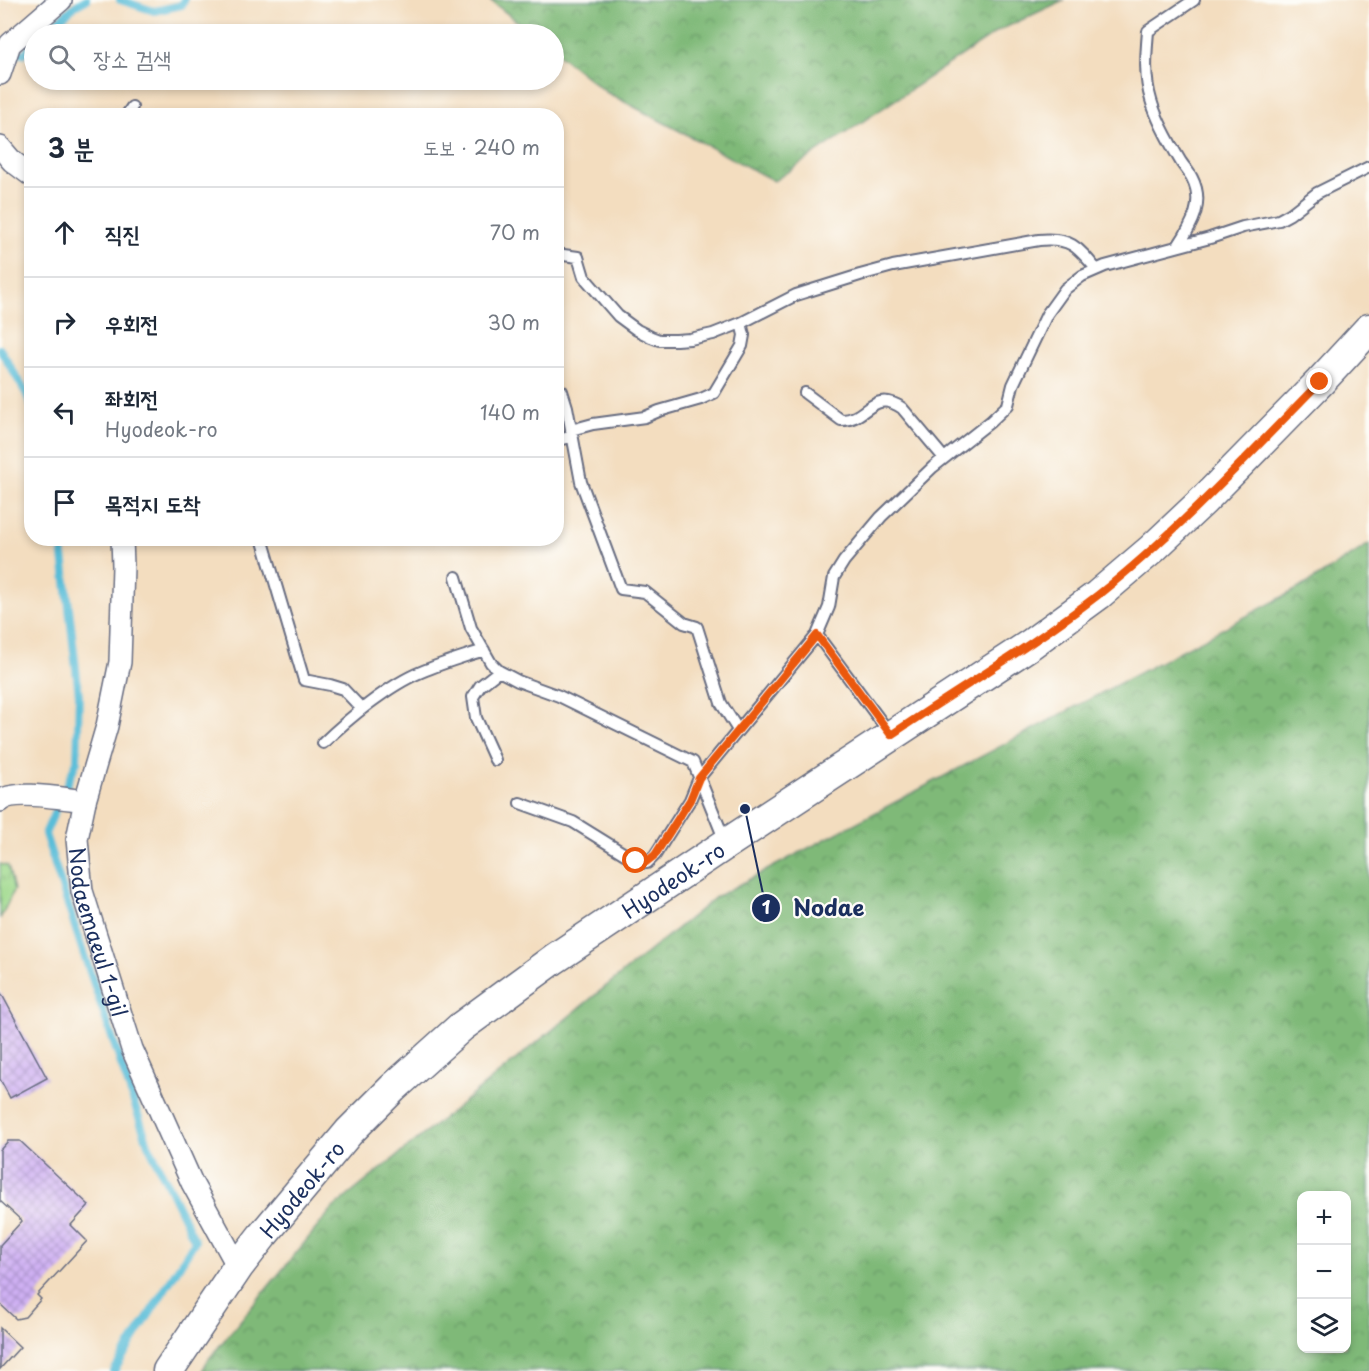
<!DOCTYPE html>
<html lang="ko">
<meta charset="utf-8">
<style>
body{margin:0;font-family:"Playpen Sans","Poor Story",sans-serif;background:#f2f2f3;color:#1f2937}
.controls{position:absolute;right:18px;bottom:18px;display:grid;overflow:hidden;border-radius:12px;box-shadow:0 3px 9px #0003}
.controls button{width:54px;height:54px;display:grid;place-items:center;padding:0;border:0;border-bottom:2px solid #e0e1e3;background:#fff;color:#1f2937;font:30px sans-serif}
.stop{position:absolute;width:18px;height:18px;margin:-14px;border:4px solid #ea580c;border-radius:50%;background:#fff}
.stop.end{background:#ea580c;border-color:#fff;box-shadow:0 2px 6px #0008}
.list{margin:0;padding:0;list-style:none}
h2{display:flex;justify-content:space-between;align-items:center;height:78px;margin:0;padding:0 24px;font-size:26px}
h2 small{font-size:20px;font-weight:400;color:#747a83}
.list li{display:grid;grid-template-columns:39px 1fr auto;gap:18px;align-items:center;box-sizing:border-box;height:90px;padding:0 24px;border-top:2px solid #e0e1e3}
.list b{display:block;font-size:22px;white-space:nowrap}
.list p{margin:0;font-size:20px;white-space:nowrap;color:#747a83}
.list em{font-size:20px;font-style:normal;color:#747a83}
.icon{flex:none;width:33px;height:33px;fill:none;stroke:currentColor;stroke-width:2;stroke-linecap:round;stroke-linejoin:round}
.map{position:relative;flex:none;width:1369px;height:1371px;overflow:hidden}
.search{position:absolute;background:#fff;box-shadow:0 3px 9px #0003;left:24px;top:24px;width:540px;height:66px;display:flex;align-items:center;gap:15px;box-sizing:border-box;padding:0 21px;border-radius:33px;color:#747a83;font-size:22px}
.panel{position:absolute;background:#fff;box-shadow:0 3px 9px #0003;left:24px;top:108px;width:540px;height:438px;border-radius:24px}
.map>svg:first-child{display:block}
.forest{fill:url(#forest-crowns);stroke:#4d746b;stroke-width:1.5;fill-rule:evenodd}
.park{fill:url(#park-tufts);stroke:#5d8475;stroke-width:1.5}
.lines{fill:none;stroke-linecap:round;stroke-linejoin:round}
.stream{stroke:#5abdd8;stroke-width:8}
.building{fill:url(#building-cross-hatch)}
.service-casing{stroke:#676c80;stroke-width:14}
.minor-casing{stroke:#676c80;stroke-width:24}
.secondary-casing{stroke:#676c80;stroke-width:33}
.service{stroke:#fff;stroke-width:10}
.minor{stroke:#fff;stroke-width:21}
.secondary{stroke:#fff;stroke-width:30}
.route{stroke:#ea580c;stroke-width:8}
.labels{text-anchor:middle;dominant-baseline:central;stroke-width:4.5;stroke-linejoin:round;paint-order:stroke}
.street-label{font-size:21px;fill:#1b2f5e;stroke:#fdfcf7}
.leader{fill:none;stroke:#1b2f5e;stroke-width:2}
.callout-dot{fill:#1b2f5e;stroke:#fdfcf7;stroke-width:2}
.mark-label{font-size:18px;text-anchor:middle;font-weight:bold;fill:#fff}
.callout-label{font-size:22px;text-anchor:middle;font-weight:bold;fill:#1b2f5e;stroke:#fdfcf7;stroke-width:4.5;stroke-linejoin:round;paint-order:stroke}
</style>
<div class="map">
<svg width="1369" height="1371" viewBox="0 0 1369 1371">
<defs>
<pattern id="forest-crowns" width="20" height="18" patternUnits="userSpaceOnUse" patternTransform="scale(1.5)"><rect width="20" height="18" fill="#7fb978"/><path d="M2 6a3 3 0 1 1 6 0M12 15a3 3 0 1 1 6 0" fill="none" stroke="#679766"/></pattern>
<pattern id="park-tufts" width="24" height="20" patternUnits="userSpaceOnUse" patternTransform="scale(1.5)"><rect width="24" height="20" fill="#9fd98c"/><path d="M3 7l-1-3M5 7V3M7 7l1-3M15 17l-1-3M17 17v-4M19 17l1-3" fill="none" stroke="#88bb7b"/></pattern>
<pattern id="building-cross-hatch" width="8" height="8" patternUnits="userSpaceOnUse" patternTransform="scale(1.5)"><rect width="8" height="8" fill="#cfb0f3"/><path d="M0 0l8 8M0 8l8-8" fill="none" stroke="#a790c8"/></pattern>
</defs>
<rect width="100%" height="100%" fill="#fdfcf7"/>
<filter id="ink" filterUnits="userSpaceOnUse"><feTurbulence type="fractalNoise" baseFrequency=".0167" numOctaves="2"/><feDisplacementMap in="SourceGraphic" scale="12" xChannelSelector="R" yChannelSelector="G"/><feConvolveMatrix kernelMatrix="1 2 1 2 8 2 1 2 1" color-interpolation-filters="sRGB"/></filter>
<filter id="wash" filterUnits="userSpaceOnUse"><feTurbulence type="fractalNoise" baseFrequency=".008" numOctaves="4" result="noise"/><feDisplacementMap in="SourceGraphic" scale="24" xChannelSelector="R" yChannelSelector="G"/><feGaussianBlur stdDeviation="1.35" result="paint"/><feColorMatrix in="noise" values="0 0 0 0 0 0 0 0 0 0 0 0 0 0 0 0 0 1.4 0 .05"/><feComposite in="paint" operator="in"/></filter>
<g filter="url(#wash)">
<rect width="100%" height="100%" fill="#f3ddbf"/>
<path class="forest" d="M490 0H1064L1000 30 774 181 606 92 554 51V34H533Z
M1369 544V1371H202L208 1360 333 1208 716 897 1305 585ZM1302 1196H1346V1348H1302Z"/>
<path class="park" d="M0 864 8 866 14 890 0 919Z"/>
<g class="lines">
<path class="stream" d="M120 0 154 11 182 5 184 0
M43 34 75 6 86 0
M9 53 23 54 34 43
M0 349 26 393 32 407
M61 538 79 695 77 761 45 834 83 952 148 1144 195 1241 114 1371"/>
</g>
<g id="blocks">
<path class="building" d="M0 991 47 1078 10 1098 0 1079Z
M8 1141H20L89 1205 71 1225 87 1241 37 1295 41 1299 25 1317 16 1319 0 1304V1245L22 1221 0 1201V1150Z
M0 1328 20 1347 0 1369Z"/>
</g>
</g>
<g filter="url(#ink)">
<use href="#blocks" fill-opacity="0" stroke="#676c80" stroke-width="1.5"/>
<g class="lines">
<g class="service-casing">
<path id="service" d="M126 116 132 107
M1178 246C1192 225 1205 203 1192 178 1189 172 1185 168 1181 162 1172 147 1156 118 1151 100 1144 77 1146 55 1148 31L1194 0
M556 254 578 257 584 277 618 316 637 330 651 337 659 340H676L690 339 713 334 741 323 796 295 860 275 893 266 1039 240C1070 237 1078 247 1096 269
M556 387 562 391 567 407 581 482 621 589 645 592 684 623 697 627 721 703 738 730
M805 393 841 420C867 421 872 388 902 408L944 458
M571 430 593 424 645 417 659 411 701 399 714 393 742 346 744 335 741 323
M556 440 572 437
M262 538 304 680 330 685 343 689 362 709
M456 577 471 628 491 663 499 671 518 681 559 696 693 762 725 841
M817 635 891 735
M323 743C349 718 389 685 421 672 442 663 463 657 484 650
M495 760 476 718 473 697 480 686 499 671
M520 803 573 822 636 861 647 863 655 855 690 800 699 778 817 635 829 607 834 577 844 561 881 517 933 467 990 422 1008 405 1013 385 1047 314 1065 289 1082 276 1105 266 1210 238 1243 227 1279 220 1290 214 1317 193 1369 167"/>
</g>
<g class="minor-casing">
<g id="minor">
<path d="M0 74 10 44 61 0"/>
<path d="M0 147 12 161 32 176"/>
<path id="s1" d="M122 538 123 566 120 662 107 726 85 801 77 839 82 891 132 1049 192 1183 238 1267"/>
<path d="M0 801C13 789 66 799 85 801"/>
</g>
</g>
<g class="secondary-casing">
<g id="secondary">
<path id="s2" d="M168 1371 238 1267 262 1236 349 1132 393 1088 461 1027 554 959 726 844 1031 644 1098 595 1152 549 1204 500 1320 382 1369 329"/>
</g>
</g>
<use href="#service" class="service"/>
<use href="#minor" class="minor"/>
<use href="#secondary" class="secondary"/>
</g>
</g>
<g class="lines" filter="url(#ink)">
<path class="route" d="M636 861 646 862 655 855 690 800 699 778 817 635 891 735C960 688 1032 646 1098 595 1179 531 1248 455 1320 382"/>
</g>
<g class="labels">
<g class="street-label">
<text stroke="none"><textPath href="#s2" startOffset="712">Hyodeok-ro</textPath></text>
<text stroke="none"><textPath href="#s1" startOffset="402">Nodaemaeul 1-gil</textPath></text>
<text stroke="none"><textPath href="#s2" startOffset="226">Hyodeok-ro</textPath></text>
</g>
</g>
<path class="leader" d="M745 809L766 908"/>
<g class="callout-dot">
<circle cx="745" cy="809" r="6"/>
<circle cx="766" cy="908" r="15"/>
</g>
<g class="mark-label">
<text x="766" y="914">1</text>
</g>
<g class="callout-label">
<text x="829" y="916">Nodae</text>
</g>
</svg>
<div class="controls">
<button>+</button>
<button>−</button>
<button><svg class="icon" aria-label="layers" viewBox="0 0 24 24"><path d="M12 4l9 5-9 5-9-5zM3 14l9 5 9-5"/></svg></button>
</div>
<div class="stop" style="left:636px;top:861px"></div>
<div class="stop end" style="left:1320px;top:382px"></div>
<div class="search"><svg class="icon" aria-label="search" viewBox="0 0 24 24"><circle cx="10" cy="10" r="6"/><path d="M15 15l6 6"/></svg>장소 검색</div>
<section class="panel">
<h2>3 분<small>도보 · 240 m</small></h2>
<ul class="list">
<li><svg class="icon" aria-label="ahead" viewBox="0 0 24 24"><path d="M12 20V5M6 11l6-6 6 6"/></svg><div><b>직진</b></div><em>70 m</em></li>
<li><svg class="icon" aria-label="right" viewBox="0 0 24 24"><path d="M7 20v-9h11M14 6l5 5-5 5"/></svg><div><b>우회전</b></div><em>30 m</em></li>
<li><svg class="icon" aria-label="left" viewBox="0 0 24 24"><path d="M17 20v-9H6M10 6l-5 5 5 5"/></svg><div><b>좌회전</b><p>Hyodeok-ro</p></div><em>140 m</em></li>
<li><svg class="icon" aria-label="arrive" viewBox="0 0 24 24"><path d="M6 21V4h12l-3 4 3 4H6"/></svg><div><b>목적지 도착</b></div></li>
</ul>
</section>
</div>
